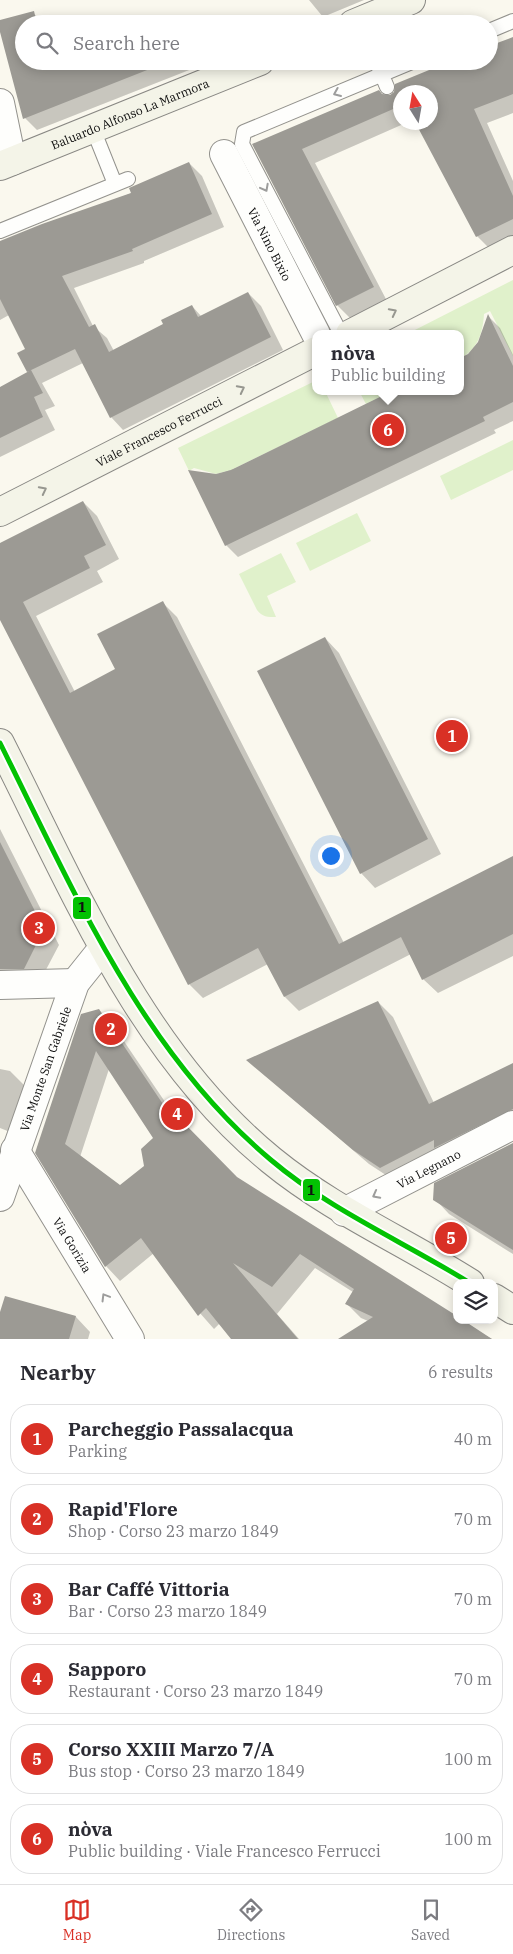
<!DOCTYPE html>
<meta charset="utf-8">
<style>
body{margin:0;font-family:"IBM Plex Serif",serif;background:#f7f7f7;color:#2b2b33}
.controls{position:absolute;right:15px;bottom:15px;display:grid;overflow:hidden;border-radius:10px;box-shadow:0 2px 12px #0003}
.controls button{width:45px;height:45px;display:grid;place-items:center;padding:0;border:0;border-bottom:1px solid #e1e1e2;background:#fff;color:#2b2b33;font:25px sans-serif}
.compass{position:absolute;left:393px;top:85px;width:45px;height:45px;border-radius:50%;background:#fff;box-shadow:0 2px 12px #0003;rotate:349deg}
.you{position:absolute;left:330px;top:855px;width:18px;height:18px;margin:-12px;border:4px solid #fff;border-radius:50%;background:#1a73e8;box-shadow:0 0 0 8px #1a73e833}
.badge{display:grid;place-items:center;width:32px;height:32px;border-radius:50%;background:#d93025;color:#fff;font-size:16px;font-weight:700}
.pin{position:absolute;translate:-50% -50%;border:2px solid #fff;box-shadow:0 1px 5px #0006}
.popup{position:absolute;left:312px;top:330px;width:152px;height:65px;box-sizing:border-box;display:grid;place-content:center;border-radius:10px;background:#fff;filter:drop-shadow(0 1px 4px #0005);font-size:16px;white-space:nowrap;color:#7c7c81}
.popup b{font-size:19px;color:#2b2b33}
.popup::after{content:'';position:absolute;left:50%;top:100%;margin-left:-10px;border:10px solid transparent;border-top-color:#fff}
.list{margin:0;padding:0;list-style:none}
h2{display:flex;justify-content:space-between;align-items:center;height:65px;margin:0;padding:0 20px;font-size:21px}
h2 small{font-size:16px;font-weight:400;color:#7c7c81}
.list li{display:grid;grid-template-columns:32px 1fr auto;gap:15px;align-items:center;box-sizing:border-box;height:70px;margin:0 10px 10px;padding:0 10px;border:1px solid #e1e1e2;border-radius:20px}
.list b{display:block;font-size:19px;white-space:nowrap}
.list p{margin:0;font-size:16px;white-space:nowrap;color:#7c7c81}
.list em{font-size:16px;font-style:normal;color:#7c7c81}
.icon{flex:none;width:28px;height:28px;fill:none;stroke:currentColor;stroke-width:2;stroke-linecap:round;stroke-linejoin:round}
.map{position:relative;flex:none;width:513px;height:1339px;overflow:hidden}
.search{position:absolute;background:#fff;box-shadow:0 2px 12px #0003;left:15px;right:15px;top:15px;height:55px;display:flex;align-items:center;gap:12px;box-sizing:border-box;padding:0 18px;border-radius:28px;color:#7c7c81;font-size:19px}
.sheet{height:545px;background:#fff}
nav{display:flex;justify-content:space-around;align-items:center;box-sizing:border-box;height:70px;border-top:1px solid #e1e1e2;background:#fff;font-size:14px;color:#7c7c81}
nav a{display:grid;justify-items:center;gap:2px}
nav .on{color:#d93025}
.map>svg:first-child{display:block}
.green{fill:#e0f1cb}
.shadow{fill:#0003;fill-rule:evenodd}
.building{fill:#9c9a94;fill-rule:evenodd}
.lines{fill:none;stroke-linecap:round;stroke-linejoin:round}
.lane-casing{stroke:#93928d;stroke-width:16}
.street-casing{stroke:#93928d;stroke-width:30}
.secondary-casing{stroke:#898884;stroke-width:30}
.lane{stroke:#fefefc;stroke-width:14}
.street{stroke:#fefefc;stroke-width:28}
.secondary{stroke:#f4f4e8;stroke-width:28}
.bus-1-casing{stroke:#fff;stroke-width:9}
.bus-1{stroke:#03c203;stroke-width:5}
.oneway{stroke:#9d9d9c}
.oneway2{stroke:#979790}
.labels{text-anchor:middle;dominant-baseline:central;stroke-width:5;stroke-linejoin:round;paint-order:stroke}
.street-label{font-size:12px;fill:#0b0b0b;stroke:#fff}
.line-badge{stroke:#fff;stroke-width:2}
.pale-badge-label{font-size:14px;text-anchor:middle;font-weight:bold;fill:#111}
</style>
<div class="map">
<svg width="513" height="1339" viewBox="0 0 513 1339">
<rect width="100%" height="100%" fill="#faf8ee"/>
<path class="green" d="M513 280V356L490 311 484 314C483 332 478 349 461 358L460 334H407Z
M315 381 316 391H325L338 418 231 470 216 474 194 468 189 471 178 448Z
M359 391H392L366 404Z
M513 440V470L451 500 440 476Z
M357 513 371 541 310 571 296 543Z
M281 553 296 582 267 596 276 617C268 617 262 617 257 610L239 574Z"/>
<path class="shadow" d="M309 0H364L323 17Z
M33 13 44 24H24V61H54L56 67 71 61H206L207 63 37 130 25 118 0 27V22Z
M513 38V113L487 123 513 181V239L491 250 477 236 430 122V92H400V122H408L315 163 387 301 351 319 337 305 254 145 382 96H390L395 93 489 61Z
M189 163 202 176 224 227 144 261V263L74 288 93 326 107 338 114 351 165 324 192 306 201 316 248 293 261 306 283 350 123 430 111 417 83 363 42 383 55 406 45 410 55 430 0 457V388L30 373 27 349 9 315 0 320V243L132 193Z
M489 317 500 328 513 355V421L494 430 496 433 238 557 226 545 216 475 460 391 469 355 479 342Z
M83 502 97 516 119 559 97 571 103 582 36 616 75 692 117 669 162 602 177 617 344 943 513 857V956L438 993 423 979 411 954 299 1011 285 997 268 964 203 998 189 984 0 617V544Z
M325 638 339 653 441 854 375 888 361 873Z
M0 829 59 945 39 983 0 991Z
M378 1002 393 1017 434 1103 513 1064V1129L395 1181 369 1164 249 1061Z
M98 1010 113 1025 182 1127 236 1178 457 1320 492 1339H340L368 1321 361 1318 346 1303 353 1292 315 1268 277 1314 299 1339H233L220 1323 214 1329 184 1295 154 1253 120 1281 106 1266 37 1153ZM109 1069 155 1138 145 1167 120 1187 80 1157Z
M0 1069 10 1071 25 1086 10 1132 0 1128Z
M513 1144V1254L449 1214 435 1199Z
M6 1298 76 1317 90 1332 88 1339H0V1316Z"/>
<path class="building" d="M34 11 37 24H24V61H46L47 69 68 61H170L23 119 0 32V20Z
M179 17 183 24H161Z
M513 37V94L474 109 513 196V219L476 237 415 122H430V92H400V106L302 149 374 287 336 306 252 144 379 90 382 94 390 95 394 92 395 84 451 61H489V46Z
M189 162 212 214 132 249 133 251 62 276 89 327 95 324 109 352 163 324 161 320 192 305 198 317 248 292 271 337 110 418 75 349 27 372 17 353 25 349 0 299V241L42 224 131 193 129 188Z
M488 314 513 366V402L483 417 485 421 225 546 188 470 216 474 231 470 392 391H460V358L468 354 478 342Z
M31 370 43 393 34 397 43 417 0 438V387Z
M83 501 106 545 84 556 90 568 23 602 70 693 115 669 97 634 163 601 339 944 513 856V934L422 980 401 937 284 997 258 948 188 985 0 620V543Z
M325 637 428 839 360 874 257 671Z
M0 842 44 929 24 969H0Z
M378 1001 429 1104 513 1063V1109L434 1148V1140L380 1168 353 1150 246 1060Z
M99 1009 179 1128 184 1123 237 1177 457 1316V1320H463L492 1339H338L373 1317 345 1304 354 1289 300 1254 272 1287 233 1263 298 1339H231L206 1308 198 1316 141 1238 105 1267 35 1153 81 1014ZM96 1051 153 1138 141 1149 144 1166 120 1185 65 1144Z
M513 1143V1250L433 1200 434 1183Z
M5 1296 76 1316 69 1339H0V1312Z"/>
<g class="lines">
<g class="lane-casing">
<path id="lane" d="M489 31 513 21
M376 61 387 87
M93 129 115 184
M0 231 128 179
M341 334 242 144 244 132 414 61"/>
</g>
<g class="street-casing">
<g id="street">
<path d="M0 103 12 161"/>
<path id="s1" d="M224 154 316 334"/>
<path d="M0 985 75 983"/>
<path id="s2" d="M15 1150 130 1339"/>
<path id="s3" d="M0 1197 75 983 103 948"/>
<path id="s4" d="M344 1212 513 1125"/>
</g>
</g>
<g class="secondary-casing">
<g id="secondary">
<path d="M353 24 411 0"/>
<path id="s5" d="M0 166 260 61"/>
<path d="M350 334 513 250"/>
<path id="s6" d="M0 512 316 351"/>
<path d="M0 743C74 889 141 1054 271 1160 332 1210 404 1241 470 1283"/>
<path d="M494 1298 513 1310"/>
</g>
</g>
<use href="#lane" class="lane"/>
<use href="#street" class="street"/>
<use href="#secondary" class="secondary"/>
<g class="bus-1-casing">
<path id="bus-1" d="M0 743C74 891 141 1051 271 1160 330 1210 404 1242 470 1283"/>
</g>
<use href="#bus-1" class="bus-1"/>
</g>
<defs><path id="oneway-chevron" d="M-2-3.5L2.5 0L-2 3.5" fill="none" stroke-width="1.6" stroke-linecap="round" stroke-linejoin="round" transform="scale(1.25)"/></defs>
<g class="oneway">
<use href="#oneway-chevron" transform="translate(337 93) rotate(157)"/>
<use href="#oneway-chevron" transform="translate(265 188) rotate(62)"/>
<use href="#oneway-chevron" transform="translate(376 1195) rotate(152)"/>
<use href="#oneway-chevron" transform="translate(105 1297) rotate(-121)"/>
</g>
<g class="oneway2">
<use href="#oneway-chevron" transform="translate(393 312) rotate(-27)"/>
<use href="#oneway-chevron" transform="translate(241 389) rotate(-27)"/>
<use href="#oneway-chevron" transform="translate(43 490) rotate(-27)"/>
</g>
<g class="labels">
<g class="street-label">
<text stroke="none"><textPath href="#s5" startOffset="140">Baluardo Alfonso La Marmora</textPath></text>
<text stroke="none"><textPath href="#s1" startOffset="101">Via Nino Bixio</textPath></text>
<text stroke="none"><textPath href="#s6" startOffset="178">Viale Francesco Ferrucci</textPath></text>
<text stroke="none"><textPath href="#s3" startOffset="136">Via Monte San Gabriele</textPath></text>
<text stroke="none"><textPath href="#s4" startOffset="95">Via Legnano</textPath></text>
<text stroke="none"><textPath href="#s2" startOffset="111">Via Gorizia</textPath></text>
</g>
</g>
<g class="line-badge">
<rect x="72" y="896" width="20" height="24" rx="5" fill="#03c203"/>
<rect x="302" y="1178" width="19" height="24" rx="5" fill="#03c203"/>
</g>
<g class="pale-badge-label">
<text x="82" y="912">1</text>
<text x="311" y="1195">1</text>
</g>
</svg>
<div class="controls">
<button><svg class="icon" aria-label="layers" viewBox="0 0 24 24"><path d="M12 4l9 5-9 5-9-5zM3 14l9 5 9-5"/></svg></button>
</div>
<svg class="compass" viewBox="-18 -18 36 36"><path d="M0-13l5 13h-10z" fill="#e53935"/><path d="M0 13l5-13h-10z" fill="#7c7c81"/></svg>
<div class="you"></div>
<div class="pin badge" style="left:452px;top:736px">1</div>
<div class="pin badge" style="left:111px;top:1029px">2</div>
<div class="pin badge" style="left:39px;top:928px">3</div>
<div class="pin badge" style="left:177px;top:1114px">4</div>
<div class="pin badge" style="left:451px;top:1238px">5</div>
<div class="pin badge" style="left:388px;top:430px">6</div>
<div class="popup"><b>nòva</b>Public building</div>
<div class="search"><svg class="icon" aria-label="search" viewBox="0 0 24 24"><circle cx="10" cy="10" r="6"/><path d="M15 15l6 6"/></svg>Search here</div>
</div>
<section class="sheet">
<h2>Nearby<small>6 results</small></h2>
<ul class="list">
<li><span class="badge">1</span><div><b>Parcheggio Passalacqua</b><p>Parking</p></div><em>40 m</em></li>
<li><span class="badge">2</span><div><b>Rapid'Flore</b><p>Shop · Corso 23 marzo 1849</p></div><em>70 m</em></li>
<li><span class="badge">3</span><div><b>Bar Caffé Vittoria</b><p>Bar · Corso 23 marzo 1849</p></div><em>70 m</em></li>
<li><span class="badge">4</span><div><b>Sapporo</b><p>Restaurant · Corso 23 marzo 1849</p></div><em>70 m</em></li>
<li><span class="badge">5</span><div><b>Corso XXIII Marzo 7/A</b><p>Bus stop · Corso 23 marzo 1849</p></div><em>100 m</em></li>
<li><span class="badge">6</span><div><b>nòva</b><p>Public building · Viale Francesco Ferrucci</p></div><em>100 m</em></li>
</ul>
</section>
<nav>
<a class="on"><svg class="icon" aria-label="map" viewBox="0 0 24 24"><path d="M3 6l6-2 6 2 6-2v14l-6 2-6-2-6 2zM9 4v14M15 6v14"/></svg>Map</a>
<a><svg class="icon" aria-label="directions" viewBox="0 0 24 24"><path d="M12 3l9 9-9 9-9-9zM9 14v-3h6M13 9l2 2-2 2"/></svg>Directions</a>
<a><svg class="icon" aria-label="saved" viewBox="0 0 24 24"><path d="M7 4h10v16l-5-4-5 4z"/></svg>Saved</a>
</nav>
